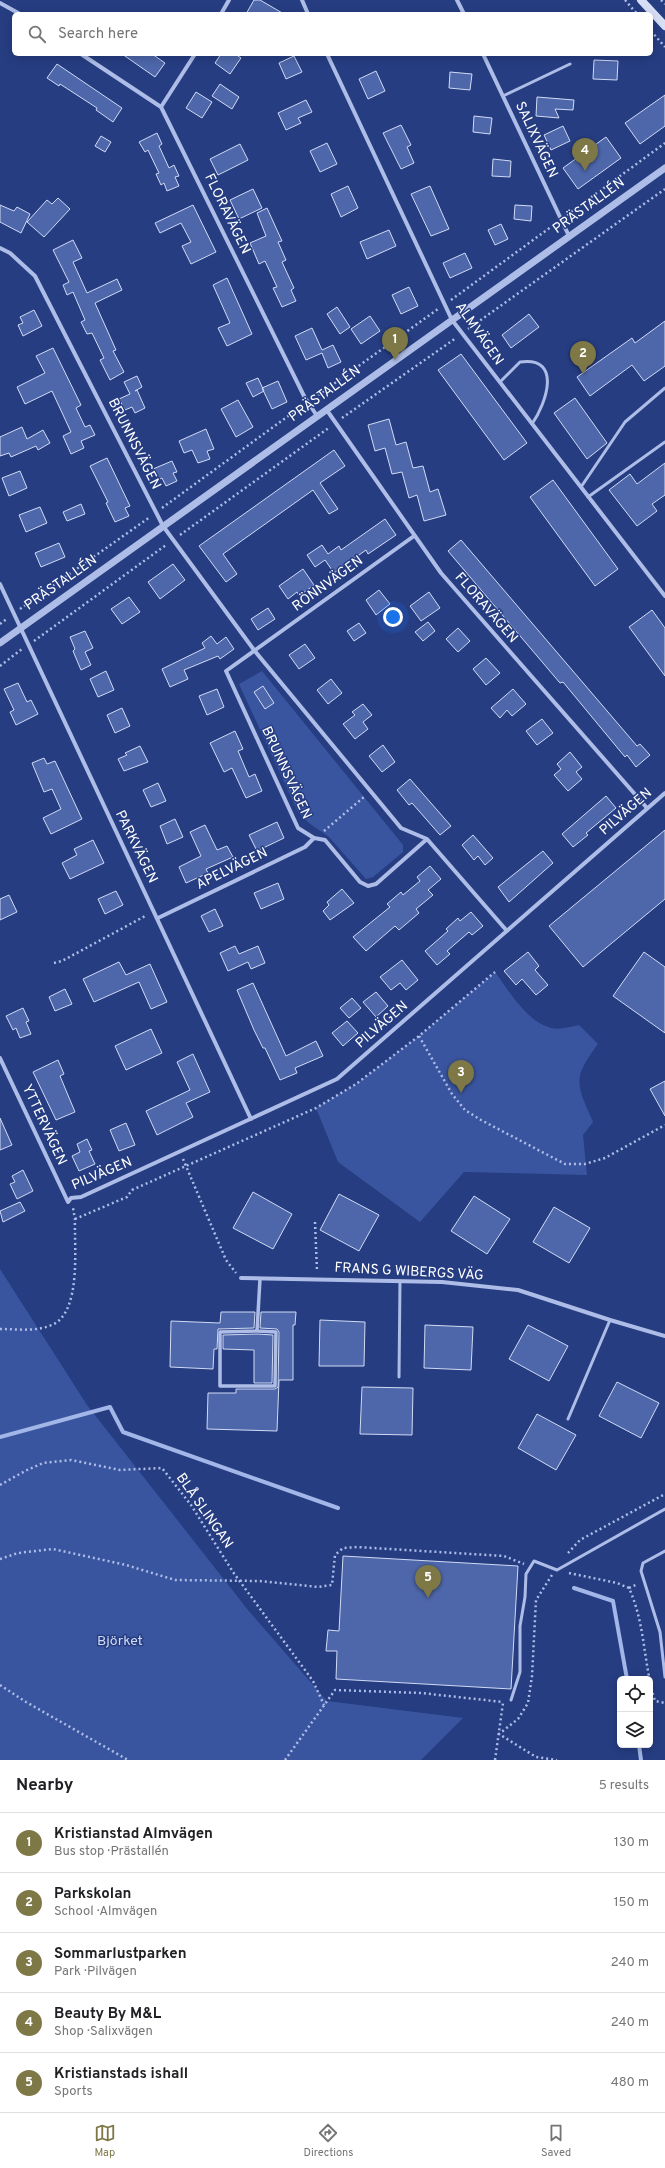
<!DOCTYPE html>
<meta charset="utf-8">
<style>
body{margin:0;font-family:Overpass,sans-serif;background:#f2f2f2;color:#202124}
.controls{position:absolute;right:12px;bottom:12px;display:grid;overflow:hidden;border-radius:6px;box-shadow:0 2px 10px #0003}
.controls button{width:36px;height:36px;display:grid;place-items:center;padding:0;border:0;border-bottom:1px solid #e0e0e0;background:#fff;color:#202124;font:20px sans-serif}
.you{position:absolute;left:393px;top:617px;width:14px;height:14px;margin:-10px;border:3px solid #fff;border-radius:50%;background:#1a73e8;box-shadow:0 0 0 6px #1a73e833}
.badge{display:grid;place-items:center;width:26px;height:26px;border-radius:50%;background:#7e7847;color:#fff;font-size:13px;font-weight:700}
.pin{position:absolute;translate:-50% -33px;filter:drop-shadow(0 1px 2px #0008)}
.pin::after{content:'';position:absolute;top:21px;width:14px;height:12px;background:inherit;clip-path:polygon(0 0,100% 0,50% 100%)}
.list{margin:0;padding:0;list-style:none}
h2{display:flex;justify-content:space-between;align-items:center;height:52px;margin:0;padding:0 16px;font-size:17px}
h2 small{font-size:13px;font-weight:400;color:#757577}
.list li{display:grid;grid-template-columns:26px 1fr auto;gap:12px;align-items:center;box-sizing:border-box;height:60px;padding:0 16px;border-top:1px solid #e0e0e0}
.list b{display:block;font-size:15px;white-space:nowrap}
.list p{margin:0;font-size:13px;white-space:nowrap;color:#757577}
.list em{font-size:13px;font-style:normal;color:#757577}
.icon{flex:none;width:22px;height:22px;fill:none;stroke:currentColor;stroke-width:2;stroke-linecap:round;stroke-linejoin:round}
.map{position:relative;flex:none;width:665px;height:1760px;overflow:hidden}
.search{position:absolute;background:#fff;box-shadow:0 2px 10px #0003;left:12px;right:12px;top:12px;height:44px;display:flex;align-items:center;gap:10px;box-sizing:border-box;padding:0 14px;border-radius:6px;color:#757577;font-size:15px}
.sheet{height:352px;background:#fff}
nav{display:flex;justify-content:space-around;align-items:center;box-sizing:border-box;height:56px;border-top:1px solid #e0e0e0;background:#fff;font-size:11px;color:#757577}
nav a{display:grid;justify-items:center;gap:2px}
nav .on{color:#7e7847}
.map>svg:first-child{display:block}
.green{fill:#3a559f}
.lines{fill:none;stroke-linecap:round;stroke-linejoin:round}
.stream{stroke:#a2b6e7;stroke-width:4}
.building{fill:#4e67aa;stroke:#d1dbf5}
.path{stroke:#aebde7;stroke-width:2.5;stroke-dasharray:2 3;stroke-linecap:butt}
.service{stroke:#aebde7;stroke-width:3}
.pedestrian{stroke:#aebde7;stroke-width:3.5}
.minor{stroke:#aebde7;stroke-width:4}
.tertiary{stroke:#aebde7;stroke-width:7}
.secondary{stroke:#d7dff6;stroke-width:8}
.labels{text-anchor:middle;dominant-baseline:central;stroke-width:3;stroke-linejoin:round;paint-order:stroke}
.street-label{font-size:14px;fill:#fff;stroke:#263d82}
.park-label{font-size:14px;fill:#d1dbf5;stroke:#263d82}
</style>
<div class="map">
<svg width="665" height="1760" viewBox="0 0 665 1760">
<rect width="100%" height="100%" fill="#263d82"/>
<path class="green" d="M262 671 403 845V852L373 877 366 879 329 837 309 823 298 812 239 684Z
M495 972C509 991 525 1019 548 1027 558 1031 569 1027 579 1025L598 1044C572 1079 576 1083 593 1122L583 1135 587 1175 464 1172 420 1222 338 1162 316 1108 356 1084 419 1036Z
M0 1269 87 1405 248 1610 327 1701 463 1718 421 1760H0Z"/>
<g class="lines">
<path class="stream" d="M0 1437 110 1407 123 1432 338 1508
M574 1588 613 1601 627 1679
M639 1745 641 1760"/>
</g>
<path class="building" d="M254 0H260L284 14H246Z
M122 54H152L165 63 155 77Z
M221 54H235L241 58 230 74 215 63Z
M294 56 302 72 286 79 279 63Z
M594 60 618 61 617 80 593 79Z
M57 64 122 108 113 122 96 110 97 108 60 84 59 86 47 78Z
M376 71 385 91 368 99 359 79Z
M450 72 472 74 470 90 449 88Z
M220 84 239 97 232 109 212 96Z
M196 92 212 102 202 118 186 108Z
M665 95V126L640 144 625 123Z
M537 97 574 100 573 110 555 109 559 118 536 116Z
M306 100 312 112 298 118 301 123 286 130 278 113Z
M474 116 492 118 490 134 473 132Z
M401 125 411 145 407 147 414 163 401 169 383 133Z
M563 126 570 141 551 150 544 135Z
M157 133 162 144 159 146 169 168 174 165 179 176 175 177 179 186 167 191 164 183 161 185 156 174 159 173 148 150 145 152 139 142Z
M101 136 111 142 105 152 95 146Z
M606 137 621 158 578 189 563 168Z
M327 143 337 164 320 172 310 151Z
M240 144 248 160 218 175 210 159Z
M493 159 511 161 510 177 492 176Z
M348 186 358 208 341 217 331 194Z
M430 186 449 229 431 236 411 194Z
M253 189 262 208 239 219 230 200Z
M58 198 70 209 44 237 27 222 47 200 52 204Z
M0 205 14 211 17 207 30 214 21 233 0 222Z
M193 205 216 252 191 264 182 246 191 242 181 223 160 233 155 223Z
M515 205 532 206 531 221 514 219Z
M267 208 282 241 278 242 286 260 282 262 294 288 291 290 296 301 282 307 273 288 277 287 265 261 259 264 250 243 266 236 257 213Z
M501 224 508 239 495 245 488 230Z
M389 230 396 246 367 259 360 242Z
M73 240 82 258 73 262 87 293 117 279 122 290 95 303 116 350 113 351 124 372 110 380 100 360 104 358 92 333 87 334 81 322 85 320 73 292 67 295 63 285 69 282 53 250Z
M465 253 472 268 450 278 443 263Z
M227 278 252 334 227 346 218 328 230 323 213 285Z
M409 287 418 306 401 314 392 295Z
M337 307 350 327 340 334 327 314Z
M34 310 42 326 23 336 18 325 23 323 20 317Z
M529 314 539 327 511 348 502 335Z
M370 316 380 331 361 344 351 329Z
M665 321V366L644 381 632 365 590 396 577 377 632 338 635 343Z
M312 328 322 350 333 345 341 362 328 368 322 353 306 360 295 336Z
M53 348 81 405 76 408 85 427 90 425 95 435 81 441 84 448 71 454 63 436 71 432 52 391 25 404 17 387 45 373 36 356Z
M461 354 527 443 504 460 438 370Z
M137 376 142 387 135 391 137 390 145 408 135 413 132 407 125 410 119 399 130 394 124 382Z
M258 378 264 391 253 397 246 383Z
M278 381 287 402 272 409 262 388Z
M575 398 607 443 587 459 554 413Z
M238 400 253 427 236 437 221 409Z
M389 419 396 445 406 442 413 468 423 466 430 492 438 489 446 515 424 521 417 495 409 498 402 472 392 474 385 448 375 451 368 425Z
M22 427 27 439 43 430 50 443 38 450 36 446 11 457 9 453 0 456V437Z
M206 429 214 449 207 451 210 459 198 463 192 450 184 453 179 441Z
M334 450 345 466 320 483 338 509 329 514 313 490 223 554 237 574 226 582 199 546Z
M107 458 130 506 125 508 129 516 115 522 106 503 108 502 90 466Z
M172 461 177 472 173 473 177 481 166 486 162 478 158 480 153 469Z
M665 463V495L652 504 657 511 637 526 609 490 630 474 637 484Z
M20 471 27 488 9 496 2 478Z
M553 480 618 569 595 586 530 497Z
M81 504 85 514 67 521 63 512Z
M40 507 47 523 26 532 19 515Z
M385 519 396 535 368 554 366 550 334 573 325 560 315 567 307 555 322 545 328 554 339 546 341 550Z
M461 540 637 746 640 744 650 755 636 767 627 755 625 757 563 682 560 683 448 551Z
M59 543 65 557 41 567 35 553Z
M173 564 185 580 160 599 148 582Z
M303 569 314 585 299 596 297 592 288 599 279 586Z
M379 590 390 604 376 615 366 600Z
M429 592 440 608 421 621 410 606Z
M129 597 140 612 122 624 111 609Z
M268 608 275 619 258 630 251 619Z
M652 610 665 628V676L629 627Z
M428 622 435 631 423 641 415 632Z
M359 623 366 633 354 641 347 631Z
M458 628 470 641 458 652 446 639Z
M85 631 93 648 85 652 91 665 81 670 73 651 75 649 70 637Z
M211 636 217 644 226 637 234 649 220 659 218 656 184 670 188 679 170 687 162 669 205 648 202 643Z
M305 644 315 658 299 669 289 655Z
M486 658 500 673 486 685 473 669Z
M106 671 114 690 98 697 90 679Z
M331 679 342 693 328 704 317 690Z
M18 683 27 702 31 700 38 714 16 725 10 712 14 710 4 689Z
M263 686 274 703 265 709 254 692Z
M217 689 224 707 207 715 199 696Z
M513 689 526 704 512 716 507 710 500 718 491 708Z
M363 704 372 715 363 722 368 729 355 739 343 724 355 715 352 712Z
M122 708 130 726 115 733 107 715Z
M542 719 553 733 537 745 526 731Z
M235 731 243 749 238 751 249 777 255 774 262 791 246 798 232 768 224 772 210 743Z
M383 745 395 762 382 772 369 756Z
M140 746 148 762 124 771 118 759 127 755 125 753Z
M570 752 582 767 576 772 582 779 568 791 554 775 561 769 557 764Z
M44 758 47 764 55 761 82 819 51 834 43 818 61 809 52 789 44 792 32 763Z
M410 779 451 826 440 835 412 803 409 805 397 790Z
M158 783 166 801 151 807 143 790Z
M606 796 616 808 586 833 588 835 573 847 562 834Z
M175 819 183 837 167 844 160 826Z
M277 822 284 838 257 851 249 835Z
M205 825 217 850 227 846 233 857 206 869 208 873 186 883 179 867 201 856 190 832Z
M665 830V899L583 967 549 926Z
M473 835 493 858 485 865 478 856 474 860 462 845Z
M93 840 104 863 70 879 62 863 77 855 74 849Z
M543 851 553 863 509 902 498 887Z
M430 866 441 879 428 890 433 895 416 909 419 913 399 930 395 926 366 951 353 937 390 907 387 904 401 892 403 895 420 881 417 877Z
M278 883 284 899 261 909 254 893Z
M342 889 354 903 330 920 323 911 329 905 327 902Z
M116 891 123 905 105 914 98 899Z
M9 895 17 912 0 920V899Z
M215 909 223 926 209 932 201 916Z
M471 912 483 926 472 935 469 932 447 951 450 954 437 965 425 951 448 931 446 929 458 918 460 921Z
M235 946 239 954 258 946 265 963 251 969 248 962 228 971 220 953Z
M528 952 539 966 535 970 548 985 536 995 522 979 516 985 504 971Z
M644 952 665 967V1033L613 996Z
M402 960 418 980 406 990 400 983 391 990 380 977Z
M119 962 126 975 150 964 167 1002 151 1009 139 982 94 1002 83 979Z
M253 983 286 1056 316 1041 323 1056 295 1068 297 1073 280 1080 265 1048H263L254 1030 237 990Z
M65 989 72 1004 55 1011 49 997Z
M376 992 388 1006 376 1017 363 1002Z
M352 998 361 1008 349 1018 340 1008Z
M23 1008 29 1021 26 1022 31 1034 20 1038 16 1028 13 1030 6 1016Z
M347 1021 358 1033 343 1046 332 1033Z
M151 1029 162 1053 126 1070 115 1046Z
M193 1054 210 1092 186 1103 193 1117 157 1135 146 1111 190 1090 177 1062Z
M58 1060 64 1074 60 1076 75 1112 56 1120 33 1072Z
M665 1081V1116L650 1089Z
M0 1118 12 1145 0 1150Z
M126 1123 135 1145 119 1151 110 1130Z
M87 1139 92 1150 89 1151 95 1164 79 1171 72 1156 80 1152 77 1144Z
M23 1170 33 1191 17 1199 10 1184 15 1182 12 1176Z
M253 1192 292 1214 273 1249 233 1228Z
M339 1194 379 1215 359 1251 320 1230Z
M474 1196 510 1219 487 1254 451 1231Z
M20 1202 25 1211 3 1222 0 1211Z
M554 1207 590 1228 569 1263 533 1242Z
M221 1312H255L254 1328 218 1329 217 1349H214L213 1369 170 1367 171 1321 220 1323Z
M261 1312H296L295 1325H293V1380H279L277 1431 207 1429 208 1393H236V1389H275L278 1387 279 1332 277 1329 260 1328Z
M320 1320 365 1322 364 1366H319Z
M425 1325 473 1327 471 1370 424 1368Z
M528 1325 568 1346 549 1381 509 1359Z
M257 1334 273 1335 272 1383H254V1350L223 1349V1335Z
M617 1382 659 1403 641 1438 599 1416Z
M362 1387 413 1388 412 1435 360 1434Z
M537 1414 576 1435 556 1470 518 1448Z
M343 1556 518 1566 511 1689 336 1679 337 1651H326L328 1630 339 1631Z"/>
<g class="lines">
<path class="path" d="M625 0 637 14
M661 0 665 4
M651 31 665 47
M567 215 665 143
M451 300 555 224
M468 329 665 189
M314 398 438 309
M342 418 456 338
M162 508 302 406
M180 535 330 427
M20 609 150 517
M0 624 8 618
M34 641 166 545
M0 666 22 649
M324 831 364 797
M54 963 62 961 147 915
M419 1036 452 1094 465 1110 481 1120 565 1164H585L605 1158 665 1125
M183 1159 226 1260 236 1273
M75 1219 127 1197 132 1190 316 1108 356 1084 419 1036 495 972
M315 1222 317 1271
M0 1329C17 1329 35 1332 52 1325 82 1312 74 1246 75 1219L73 1208
M0 1485 25 1471 43 1463 71 1460 120 1470 162 1468 191 1505 233 1572 313 1681 324 1705
M568 1553 580 1540 665 1494
M0 1559 18 1553 53 1549 126 1565 175 1580 260 1581 318 1587 332 1585 335 1555 343 1548 357 1547 504 1556 524 1564
M569 1573 617 1583 629 1588C646 1626 643 1663 655 1701L665 1703
M552 1575 536 1600 532 1676 528 1703 518 1719 499 1734 536 1757 557 1760
M629 1588 638 1584
M0 1685 26 1702 128 1760
M285 1760 335 1690 421 1693 503 1702
M495 1760 503 1703"/>
<path class="service" d="M503 96 570 64
M500 382 520 362C563 356 546 404 532 424
M581 487 625 422 665 388
M588 497 665 442
M399 1377 400 1281
M568 1419 610 1320
M665 1551 643 1563 641 1571 660 1632 665 1677
M511 1700 520 1672V1626L525 1597 526 1574 534 1561 557 1570 665 1509"/>
<path class="pedestrian" d="M257 1331 220 1332V1386H275L276 1332 257 1331 260 1279"/>
<path class="minor" d="M302 0 308 14
M457 0 464 14
M0 3 20 14
M221 14 229 0
M81 54 161 107 304 396 317 416
M327 54 452 320 665 596
M483 54 569 236
M161 107 195 54
M0 248 10 253 35 276 163 526 254 650 401 828 427 839 507 931
M326 409 441 573 647 808
M414 536 226 671 298 828 314 838 325 840 360 882 368 886 376 884 427 839
M0 584 251 1119
M158 918 305 847 314 838
M0 1058 68 1202 71 1198 81 1197 337 1079 665 793
M241 1278 442 1282 518 1290 610 1320 665 1336"/>
<path class="tertiary" d="M0 643 665 168"/>
<path class="secondary" d="M641 0 665 26"/>
</g>
<g class="labels">
<g class="street-label">
<text transform="translate(536 140) rotate(65)">SALIXVÄGEN</text>
<text transform="translate(589 206) rotate(-36)">PRÄSTALLÉN</text>
<text transform="translate(227 214) rotate(64)">FLORAVÄGEN</text>
<text transform="translate(479 334) rotate(55)">ALMVÄGEN</text>
<text transform="translate(325 394) rotate(-36)">PRÄSTALLÉN</text>
<text transform="translate(134 444) rotate(63)">BRUNNSVÄGEN</text>
<text transform="translate(61 583) rotate(-35)">PRÄSTALLÉN</text>
<text transform="translate(328 584) rotate(-36)">RÖNNVÄGEN</text>
<text transform="translate(486 608) rotate(49)">FLORAVÄGEN</text>
<text transform="translate(286 773) rotate(65)">BRUNNSVÄGEN</text>
<text transform="translate(626 812) rotate(-41)">PILVÄGEN</text>
<text transform="translate(136 847) rotate(64)">PARKVÄGEN</text>
<text transform="translate(232 869) rotate(-26)">APELVÄGEN</text>
<text transform="translate(382 1025) rotate(-41)">PILVÄGEN</text>
<text transform="translate(44 1125) rotate(65)">YTTERVÄGEN</text>
<text transform="translate(102 1174) rotate(-23)">PILVÄGEN</text>
<text transform="translate(409 1272) rotate(3)">FRANS G WIBERGS VÄG</text>
<text transform="translate(204 1511) rotate(55)">BLÅ SLINGAN</text>
</g>
<g class="park-label">
<text x="120" y="1641">Björket</text>
</g>
</g>
</svg>
<div class="controls">
<button><svg class="icon" aria-label="locate" viewBox="0 0 24 24"><circle cx="12" cy="12" r="6"/><path d="M12 2v4M12 18v4M2 12h4M18 12h4"/></svg></button>
<button><svg class="icon" aria-label="layers" viewBox="0 0 24 24"><path d="M12 4l9 5-9 5-9-5zM3 14l9 5 9-5"/></svg></button>
</div>
<div class="you"></div>
<div class="pin badge" style="left:395px;top:360px">1</div>
<div class="pin badge" style="left:583px;top:374px">2</div>
<div class="pin badge" style="left:461px;top:1093px">3</div>
<div class="pin badge" style="left:585px;top:171px">4</div>
<div class="pin badge" style="left:428px;top:1598px">5</div>
<div class="search"><svg class="icon" aria-label="search" viewBox="0 0 24 24"><circle cx="10" cy="10" r="6"/><path d="M15 15l6 6"/></svg>Search here</div>
</div>
<section class="sheet">
<h2>Nearby<small>5 results</small></h2>
<ul class="list">
<li><span class="badge">1</span><div><b>Kristianstad Almvägen</b><p>Bus stop · Prästallén</p></div><em>130 m</em></li>
<li><span class="badge">2</span><div><b>Parkskolan</b><p>School · Almvägen</p></div><em>150 m</em></li>
<li><span class="badge">3</span><div><b>Sommarlustparken</b><p>Park · Pilvägen</p></div><em>240 m</em></li>
<li><span class="badge">4</span><div><b>Beauty By M&amp;L</b><p>Shop · Salixvägen</p></div><em>240 m</em></li>
<li><span class="badge">5</span><div><b>Kristianstads ishall</b><p>Sports</p></div><em>480 m</em></li>
</ul>
</section>
<nav>
<a class="on"><svg class="icon" aria-label="map" viewBox="0 0 24 24"><path d="M3 6l6-2 6 2 6-2v14l-6 2-6-2-6 2zM9 4v14M15 6v14"/></svg>Map</a>
<a><svg class="icon" aria-label="directions" viewBox="0 0 24 24"><path d="M12 3l9 9-9 9-9-9zM9 14v-3h6M13 9l2 2-2 2"/></svg>Directions</a>
<a><svg class="icon" aria-label="saved" viewBox="0 0 24 24"><path d="M7 4h10v16l-5-4-5 4z"/></svg>Saved</a>
</nav>
